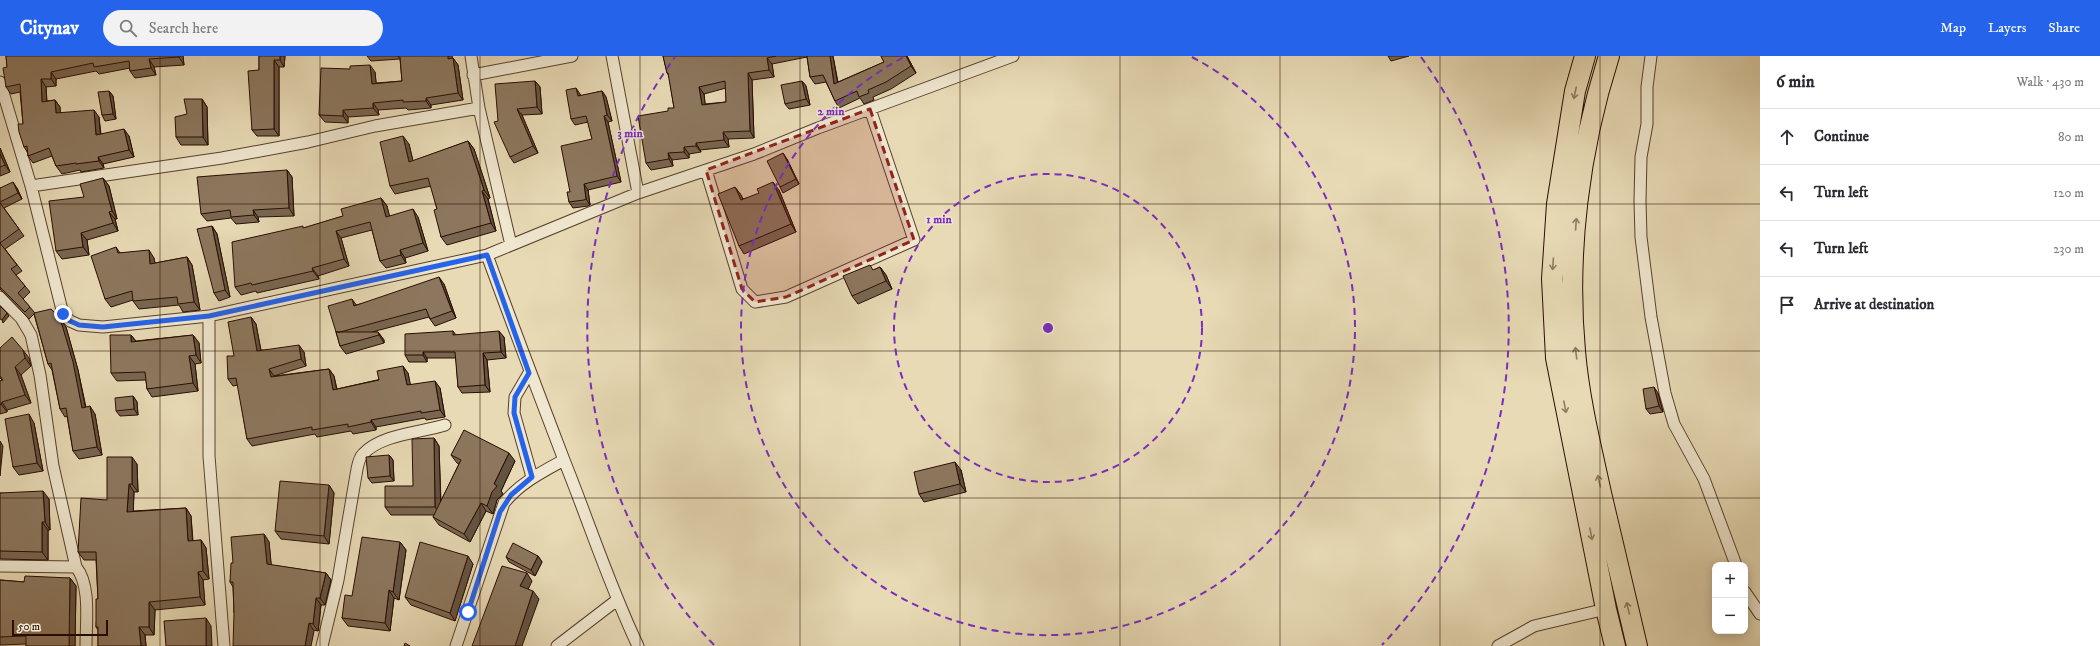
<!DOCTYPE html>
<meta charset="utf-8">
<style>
body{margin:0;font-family:"IM FELL DW Pica",serif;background:#f2f2f3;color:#2b2b33}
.controls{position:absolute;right:12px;bottom:12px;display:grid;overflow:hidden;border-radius:8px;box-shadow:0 2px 10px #0003}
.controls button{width:36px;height:36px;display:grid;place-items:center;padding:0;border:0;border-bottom:1px solid #e1e1e2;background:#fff;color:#2b2b33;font:20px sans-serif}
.scale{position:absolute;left:12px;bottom:10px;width:96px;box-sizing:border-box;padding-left:4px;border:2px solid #2a0c00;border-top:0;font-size:11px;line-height:14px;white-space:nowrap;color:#2a0c00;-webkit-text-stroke:3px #efe7cf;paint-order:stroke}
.stop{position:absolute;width:12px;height:12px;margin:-9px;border:3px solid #2563eb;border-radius:50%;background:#fff}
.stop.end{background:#2563eb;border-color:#fff;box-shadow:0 1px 4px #0008}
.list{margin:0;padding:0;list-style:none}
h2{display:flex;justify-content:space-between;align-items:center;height:52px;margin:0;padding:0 16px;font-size:17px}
h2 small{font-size:13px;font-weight:400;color:#7c7c81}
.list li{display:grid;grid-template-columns:26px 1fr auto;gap:12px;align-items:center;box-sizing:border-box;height:56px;padding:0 16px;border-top:1px solid #e1e1e2}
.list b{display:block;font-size:15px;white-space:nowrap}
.list em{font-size:13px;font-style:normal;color:#7c7c81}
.icon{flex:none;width:22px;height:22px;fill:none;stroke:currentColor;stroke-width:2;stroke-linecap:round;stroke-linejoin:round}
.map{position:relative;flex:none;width:1760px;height:590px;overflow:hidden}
header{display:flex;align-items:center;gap:24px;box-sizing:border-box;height:56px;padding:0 20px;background:#2563eb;color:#fff}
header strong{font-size:19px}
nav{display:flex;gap:22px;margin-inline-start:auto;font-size:14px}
.search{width:280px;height:36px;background:#f2f2f3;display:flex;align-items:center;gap:10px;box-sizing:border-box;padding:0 14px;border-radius:22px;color:#7c7c81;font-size:15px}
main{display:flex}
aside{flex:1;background:#fff}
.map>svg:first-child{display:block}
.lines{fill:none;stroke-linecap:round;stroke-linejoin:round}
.street-casing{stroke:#59402d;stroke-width:13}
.highway-casing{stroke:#2a0c00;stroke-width:22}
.street{stroke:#efe7cf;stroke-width:11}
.highway{stroke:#e7dab5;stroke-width:20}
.wall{fill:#786651;stroke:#2a0c00;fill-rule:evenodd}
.shaded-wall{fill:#625342;stroke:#2a0c00}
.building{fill:#8c775e;stroke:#2a0c00;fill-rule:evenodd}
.oneway{stroke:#927d64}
.route{stroke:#2563eb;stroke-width:5}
.marked{fill:#8f2418;fill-opacity:0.2;stroke:#8f2418;stroke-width:3;stroke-dasharray:8 5;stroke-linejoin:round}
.grid{fill:none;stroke:#2a0c00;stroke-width:1;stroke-opacity:0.55}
.ring{fill:none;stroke:#7b2cbf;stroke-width:2;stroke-dasharray:7 5}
.centre{fill:#7b2cbf;stroke:#efe7cf;stroke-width:2}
.ring-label{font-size:12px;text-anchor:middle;font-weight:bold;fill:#7b2cbf;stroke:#efe7cf;stroke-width:3;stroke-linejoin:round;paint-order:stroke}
</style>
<header>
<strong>Citynav</strong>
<div class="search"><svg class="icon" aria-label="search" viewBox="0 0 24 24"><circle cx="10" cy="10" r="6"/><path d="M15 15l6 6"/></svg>Search here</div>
<nav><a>Map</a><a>Layers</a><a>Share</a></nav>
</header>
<main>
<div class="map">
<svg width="1760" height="590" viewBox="0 0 1760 590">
<rect width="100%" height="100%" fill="#e7dab5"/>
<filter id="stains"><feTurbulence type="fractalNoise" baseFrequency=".005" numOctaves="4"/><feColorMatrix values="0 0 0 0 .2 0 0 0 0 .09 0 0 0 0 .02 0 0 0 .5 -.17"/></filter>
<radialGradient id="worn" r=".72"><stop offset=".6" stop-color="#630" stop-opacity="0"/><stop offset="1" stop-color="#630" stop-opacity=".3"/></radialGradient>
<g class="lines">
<g class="street-casing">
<path id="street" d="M471 0 479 52
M612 0 638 137
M1651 0 1647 31V68L1641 101 1640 145 1641 181 1651 261 1665 337 1674 368 1704 423 1736 509
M473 19 572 0
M0 26 31 130 63 258 70 265 79 269 103 271 209 260 487 199 638 137 754 98 818 72 1013 0
M706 114 742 233 755 246 786 241 914 184 870 53
M31 130 222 102 308 86 375 70 479 52 511 189
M487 199C512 268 538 336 564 404 589 466 609 529 638 590
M0 241 21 262 31 279 40 319 53 410 76 511C91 529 86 566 86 590
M209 260V400L224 590
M529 317 515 341 514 357 532 421
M0 510 76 511
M1745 536 1760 558
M322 590 338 524 357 413C358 408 359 402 363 398 382 378 419 377 445 369
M456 590 504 447C520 427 542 416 564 404
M557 590 617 544
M1498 590 1534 570 1606 553"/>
</g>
<g class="highway-casing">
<path id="highway" d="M1585 0 1575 35 1557 148 1552 223 1556 302 1606 553 1615 590
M1609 0C1579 94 1566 197 1575 295 1579 343 1591 391 1601 437 1613 488 1625 539 1637 590"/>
</g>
<use href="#street" class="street"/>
<use href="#highway" class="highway"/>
</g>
<path class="wall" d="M6 0H183L184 9 154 11 156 19 135 22 130 15V12L99 18 96 15 56 23V30L46 31 47 45 55 44 60 51V57L99 61 101 78 129 80 134 101 103 108 104 112 81 116 80 114 62 118 56 110 52 100 33 107 28 100V97L24 91 23 68 20 36 11 38 6 31 7 11Z
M259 0H285L284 11H279V80H257L252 74 259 14Z
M367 0H452V2H453L458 9 463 44 431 49V52L408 54 406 52 378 54 379 59 348 61V67L325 66 319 59 375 16 376 27 402 25 400 3 371 5Z
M663 0H833L838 26 884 6 881 0H907L916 17 891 33 873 41 874 44 864 48 860 42 839 52 835 45 826 26 815 28 810 21 807 1 772 8 774 21 752 24 754 82 728 83 729 91 700 94 701 96 689 98V102L672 104 673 110 651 114 646 107 668 55 674 52 669 20 667 17ZM726 32V46L705 48 704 38Z
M1388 0H1409L1391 5Z
M535 25 540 31 542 58 522 59 538 97 514 107 510 101 498 65Z
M802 25 806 30 810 49 789 53 785 48Z
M109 35 113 40 116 63 105 65 102 59Z
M602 35 606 41 612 65 608 66 621 126 588 134 590 149 588 150 573 152 569 146 570 136 592 83 588 66 575 69 571 63 580 38 581 40Z
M202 43 207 51 208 89H181L176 81 187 58Z
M468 85 474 93 490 142 488 143 496 175 447 189 441 181 437 153 431 130 395 138 390 130 409 88 413 105Z
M0 92 10 116 0 120Z
M787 103 799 128 783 137 780 131Z
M287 114 292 121 294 160 258 161 259 166 236 168 231 162 207 165 201 158Z
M103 122 109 130 117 163H115L118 175 87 184 89 199 62 203 56 195 84 141Z
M735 131 741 139 743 143 779 134 796 176 744 198 739 190Z
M0 132H17L22 143 4 152 24 180 5 193 22 215 16 219 25 230 30 236 23 243 35 257 66 271 78 314 86 351 95 358 102 399 79 403 73 395 67 360 65 361 60 353 52 314 48 308 34 258 29 263 0 233Z
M381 142 387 150 389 160 418 161 428 195 405 202 406 207 386 212 380 205 372 174 341 182 349 210 318 220 319 223 257 237 256 235 241 239 235 231 304 172 343 160Z
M212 170 217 178 230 241 219 245 214 237Z
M116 191 120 197 154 202 155 207 187 201 192 209 200 254 183 256 179 249 139 253 133 245V244L111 251 105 243Z
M880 211 886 219 892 233 858 248 852 240 874 214Z
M444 228 456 262 435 270 430 263 429 261 372 276H378L384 284V287L346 298 340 290 336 276 356 249Z
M251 261 256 268 261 294 304 296 306 310 274 320 329 313 334 320 337 333 408 317 410 329 440 332 445 361 426 364 425 362 376 371V374L353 378 351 375 317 381 315 378 252 390 247 383 238 329 233 330 228 323 234 300Z
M453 275 456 279 504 281 506 302 487 304 490 336 462 337 458 331 456 302H427V306H409L405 299Z
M131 279 136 285 193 279 199 287 201 307 195 308 198 335 152 341 147 333 146 324 117 325 111 317Z
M0 292 29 302 31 310 21 319 31 347 7 354V356L0 358V325L2 324 0 322Z
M1658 337 1663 356 1650 358 1646 353Z
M133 340 137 346 138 359 120 360 116 355Z
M34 367 43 415 19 419 13 411Z
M434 382 439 390 441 445 459 408 457 407 451 399 515 405 501 435 503 438 497 444 493 458 486 455 470 486 439 469 433 461 434 459H391L385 451 413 430Z
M389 399 393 404 394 425 372 427 368 422Z
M137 408 138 436H134L133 455 186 452 191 460 193 485 201 484 206 492 209 523 203 524 205 549 155 554 154 579H145L146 590H98V574L96 571 98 543 96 504H84L78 496 107 444Z
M961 414 966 436 924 446 919 438Z
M329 429 334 437 329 488 281 483 275 475Z
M0 437 49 443 50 474H48V504L0 503Z
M264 478 269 486 271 509 326 517 331 524 325 549H321L318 575 234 557 233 531 230 526 233 507Z
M400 486 406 494 399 544 394 542 390 575 348 570 342 562 352 540Z
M538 500 542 506 535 520 509 506 506 501Z
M473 508 455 565 411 549 405 541Z
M70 522 76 530 75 590H26V588L0 589V524L24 526Z"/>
<path class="shaded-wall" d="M178 0H183L184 9 179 1Z
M280 0H285L284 11 280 4Z
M448 0H452L454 10 448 3Z
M830 0H833L839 35 834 28Z
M906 0H907L916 17 911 10Z
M453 2 458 9 463 44 458 37Z
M767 2 772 8 774 21 769 14Z
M149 3 154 11 156 19 151 12Z
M274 4 279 11V80L274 73Z
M370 9 375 16 377 35 372 28Z
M51 16 56 23V30L51 23Z
M748 17 752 24 754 82 750 75Z
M41 23 46 31 47 53 42 46Z
M535 25 540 31 542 58 537 51Z
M802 25 806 30 810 49 806 43Z
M699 31 704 38 706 55 702 49Z
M576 32 580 38 582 46 578 40Z
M109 35 113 40 116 63 113 58Z
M602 35 606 41 612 65 607 59Z
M426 42 431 49V52L426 45Z
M202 43 207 51 208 89 203 81Z
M55 44 60 51 61 64 56 57Z
M373 47 378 54 379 59 373 52Z
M517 53 522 59 538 97 533 90Z
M94 54 99 61 101 86 96 79Z
M343 54 348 61V67L343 60Z
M604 60 608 66 621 126 617 120Z
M124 73 129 80 134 101 129 94Z
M723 76 728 83 729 91 724 84Z
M403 80 409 88 415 114 409 106Z
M468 85 474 93 490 142 484 134Z
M696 87 700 94 701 96 696 90Z
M684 91 689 98V102L684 96Z
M0 92 10 116 5 109 0 98Z
M668 97 672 104 673 110 669 103Z
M783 97 787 103 799 128 796 123Z
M98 101 103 108 104 112 99 105Z
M287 114 292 121 294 160 289 152Z
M103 122 109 130 117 163 112 155Z
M13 126 17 132 22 143 18 137Z
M773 126 779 134 796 176 791 168Z
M584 128 588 134 590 149 586 143Z
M735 131 741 139 747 152 741 144Z
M482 135 488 143 496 175 491 167Z
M381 142 387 150 392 169 386 161Z
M413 153 418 161 428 195 423 187Z
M253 154 258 161 259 166 254 159Z
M109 156 115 163 118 175 113 167Z
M212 170 217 178 230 241 225 234Z
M336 175 341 182 349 210 344 203Z
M81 177 87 184 89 199 83 191Z
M149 194 154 202 156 215 150 208Z
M400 194 405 202 406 207 401 199Z
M187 201 192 209 200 254 194 246Z
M880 211 886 219 892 233 886 225Z
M312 212 318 220 319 223 313 215Z
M439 221 444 228 456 262 452 255Z
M352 243 357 250H354Z
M7 257 9 260 3 267 2 264Z
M251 261 256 268 262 302 257 295Z
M60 262 66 271 78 314 87 360 82 352Z
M499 275 504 281 506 302 501 296Z
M378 276 384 284V287L379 279Z
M131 279 137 287 131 286Z
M193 279 199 287 201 307 196 299Z
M299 289 304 296 306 310 301 303Z
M23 294 29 302 31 310 25 302Z
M423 296 427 302V306L423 299Z
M483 297 487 304 490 336 485 329Z
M189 300 195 308 198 335 193 327Z
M403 310 408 317 412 336 407 329Z
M15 311 21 319 31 347 25 339Z
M269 313 274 320 276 328 271 321Z
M329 313 334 320 338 341 333 334Z
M435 325 440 332 445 361 440 354Z
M1654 331 1658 337 1663 356 1659 350Z
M133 340 137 346 138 359 134 353Z
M2 346 7 354V356L1 348Z
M90 350 95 358 102 399 97 391Z
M29 358 34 367 43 415 37 407Z
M371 364 376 371V374L371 366Z
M434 382 439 390 441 459 435 451Z
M0 385 3 390 0 420Z
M509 397 515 405 501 435 503 438 497 444 493 458 487 450 494 428Z
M389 399 393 404 394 425 390 420Z
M132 401 137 408 138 436 132 428Z
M955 406 961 414 966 436 960 428Z
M129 428 134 436 133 464 127 456Z
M329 429 334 437 329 488 324 480Z
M43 435 49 443 50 474 45 466Z
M481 447 486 455 470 486 464 478Z
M186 452 191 460 193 493 188 485Z
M42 466 48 474V504L42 496Z
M264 478 269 486 272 516 267 508Z
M201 484 206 492 209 523 203 515Z
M400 486 406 494 399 544 393 536Z
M468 500 473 508 455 565 450 557Z
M538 500 542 506 535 520 531 514Z
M198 516 203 524 205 549 200 541Z
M326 517 331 524 325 549 320 542Z
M527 517 532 525 526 538 520 530Z
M70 522 76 530 75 590H69Z
M389 534 394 542 390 575 385 567Z
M533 535 539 543 522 590H515Z
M316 542 321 549 318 575 313 568Z
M149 546 155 554 154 579 149 571Z
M206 562 211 570 212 590H206Z
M309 567 314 575 311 590H305Z
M139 571 145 579 146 590H141Z"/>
<path class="building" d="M6 0H178L179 1 149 3 151 12 130 15 129 5 94 11 93 7 51 16V23H41L42 46 55 44 56 57 94 54 96 79 124 73 129 94 98 101 99 105 76 108V107L56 110 49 92 28 100 27 90 24 91 19 76 18 68H23L20 28 6 31 3 12 7 11Z
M259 0H280V4H274V73L252 74 248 15 259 14Z
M398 0H448V3L453 2 458 37 426 42V45L403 46V44L373 47V52L343 54V60L319 59 321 12 350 13V10L370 9 372 28 402 25 400 1H398Z
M663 0H776L767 2 769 14 748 17 750 75 723 76 724 84 696 87V90L684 91V96L668 97 669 103 646 107 638 60 668 55V52H674L668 17H667ZM725 25 726 46 702 49 699 31Z
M807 0H830L834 28 884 6 881 0H906L911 10 886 26 868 34 869 37 859 41 857 35 835 45 823 19 810 21Z
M535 25 537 51 517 53 533 90 510 101 494 66 498 65 495 28Z
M802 25 806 43 785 48 781 29Z
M576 32 578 40 602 35 607 59 604 60 617 120 584 128 586 143 584 144 569 146 567 136H570L561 90 592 83 586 60 571 63 566 34Z
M109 35 113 58 102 59 98 36Z
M184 43H202L203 81H176L175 61 187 58Z
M403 80 409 106 468 85 484 134 482 135 491 167 441 181 434 154 437 153 428 122 390 130 380 86Z
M783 97 796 123 780 131 767 105Z
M0 98 5 109 0 111Z
M287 114 289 152 253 154 254 159 231 161 230 154 201 158 197 121Z
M103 122 112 155 109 156 113 167 81 177 83 191 56 195 49 145 84 141 80 128Z
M13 126 18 137 0 146V132Z
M773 126 791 168 739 190 718 138 735 131 741 144 759 137 757 133Z
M381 142 386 161 413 153 423 187 400 194 401 199 380 205 370 166 336 175 344 203 312 212 313 215 252 229 251 227 235 231 232 186 303 170V172L343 160 341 153Z
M0 147 19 173 0 187 17 209 11 213 25 230 18 237 30 251 25 256 0 231Z
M212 170 225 234 214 237 197 173Z
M116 191 118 197 149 194 150 208 187 201 194 246 178 248 177 241 133 245 132 235 105 243 91 200Z
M870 209 873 214 880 211 886 225 852 240 843 220Z
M439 221 452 255 430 263 426 253 340 276H336L328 250 352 243 354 250Z
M0 250 7 257 2 264 0 263Z
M51 253 60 262 73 306 82 352 90 350 97 391 73 395 66 352 60 353 51 307 48 308 34 257Z
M251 261 257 295 299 289 301 303 269 313 271 321 329 313 333 334 379 324 377 315 403 310 407 329 435 325 440 354 421 357V355L371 364V366L348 371V368L312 374V371L247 383 236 322 228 323 227 300H234L228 266Z
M453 275V279L499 275 501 296 483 297 485 329 458 331 455 296H423V299H405V278Z
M336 276H378L379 279 340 290Z
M110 279H131V286L193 279 196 299 189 300 193 327 147 333 145 316 111 317Z
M12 281 23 294 25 302 15 311 25 339 2 346 1 348H0V325L3 324 0 320V292Z
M1654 331 1659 350 1646 353 1643 333Z
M133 340 134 353 116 355 115 342Z
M29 358 37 407 13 411 5 363Z
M464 374 509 397 494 428 497 430 492 436 487 450 481 447 464 478 433 461 461 404 451 399Z
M434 382 435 451H385V430H413L412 383Z
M389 399 390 420 368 422 366 401Z
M107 401H132V428H129L127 456 186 452 188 485 201 484 203 515 198 516 200 541 149 546V571H139L141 590H98V571H96V543H98L96 496H78L81 442 107 444Z
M955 406 960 428 919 438 914 416Z
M280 425 329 429 324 480 275 475Z
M43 435 45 466H42V496L0 495V437Z
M264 478 267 508 326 517 320 542H316L313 568 309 567 305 590H233L234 557 233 526H230L231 507H233L231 481Z
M362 481 400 486 393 536 389 534 385 567 342 562 345 539 352 540Z
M420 486 468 500 450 557 405 541Z
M513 487 538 500 531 514 506 501Z
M502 510 527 517 520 530 533 535 515 590H472Z
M25 520 70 522 69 590H26V580L0 581V524L24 526Z
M206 562V590H166L164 565Z
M405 587 410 590H404Z"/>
<defs><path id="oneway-shaft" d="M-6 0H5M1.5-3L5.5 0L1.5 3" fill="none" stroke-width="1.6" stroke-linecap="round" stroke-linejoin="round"/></defs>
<g class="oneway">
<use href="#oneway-shaft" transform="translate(1575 37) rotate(102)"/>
<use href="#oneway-shaft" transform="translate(1576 168) rotate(-86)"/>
<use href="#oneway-shaft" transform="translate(1553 208) rotate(94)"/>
<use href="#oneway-shaft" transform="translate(1576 297) rotate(-97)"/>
<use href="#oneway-shaft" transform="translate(1565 351) rotate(79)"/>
<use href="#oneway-shaft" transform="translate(1599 425) rotate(-103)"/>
<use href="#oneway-shaft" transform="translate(1591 478) rotate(79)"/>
<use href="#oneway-shaft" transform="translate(1628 552) rotate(-103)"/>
</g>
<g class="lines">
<path class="route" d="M63 258 70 265 79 269 103 271 209 260 487 199 529 317 515 341 514 357 532 421 511 439 500 456 468 556"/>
</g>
<path class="marked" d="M870 53 914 184 786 241 755 246 742 233 706 114Z"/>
<path class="grid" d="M160 0V590M320 0V590M480 0V590M640 0V590M800 0V590M960 0V590M1120 0V590M1280 0V590M1440 0V590M1600 0V590M0 148H1760M0 295H1760M0 442H1760"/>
<g class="ring">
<circle cx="1048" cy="272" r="154"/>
<path d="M1192 1A307 307 0 1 1 904 1"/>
<path d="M714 589A461 461 0 0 1 675 1M1421 1A461 461 0 0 1 1382 589"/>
</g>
<circle cx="1048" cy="272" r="6" class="centre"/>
<g class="ring-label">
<text x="831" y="59">2 min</text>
<text x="630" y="81">3 min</text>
<text x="939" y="167">1 min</text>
</g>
<rect width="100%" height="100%" filter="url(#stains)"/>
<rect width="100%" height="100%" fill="url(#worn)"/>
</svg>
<div class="controls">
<button>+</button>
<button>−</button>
</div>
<div class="scale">50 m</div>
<div class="stop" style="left:468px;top:556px"></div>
<div class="stop end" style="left:63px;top:258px"></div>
</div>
<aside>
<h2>6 min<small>Walk · 430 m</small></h2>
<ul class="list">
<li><svg class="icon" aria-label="ahead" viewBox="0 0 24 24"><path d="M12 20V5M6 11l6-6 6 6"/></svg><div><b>Continue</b></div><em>80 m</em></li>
<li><svg class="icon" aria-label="left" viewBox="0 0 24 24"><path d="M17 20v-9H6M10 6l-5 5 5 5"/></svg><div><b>Turn left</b></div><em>120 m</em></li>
<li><svg class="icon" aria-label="left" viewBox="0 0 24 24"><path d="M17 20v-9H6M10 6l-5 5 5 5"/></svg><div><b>Turn left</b></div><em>230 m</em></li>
<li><svg class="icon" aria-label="arrive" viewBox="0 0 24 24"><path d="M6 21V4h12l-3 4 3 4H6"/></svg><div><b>Arrive at destination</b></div></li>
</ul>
</aside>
</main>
